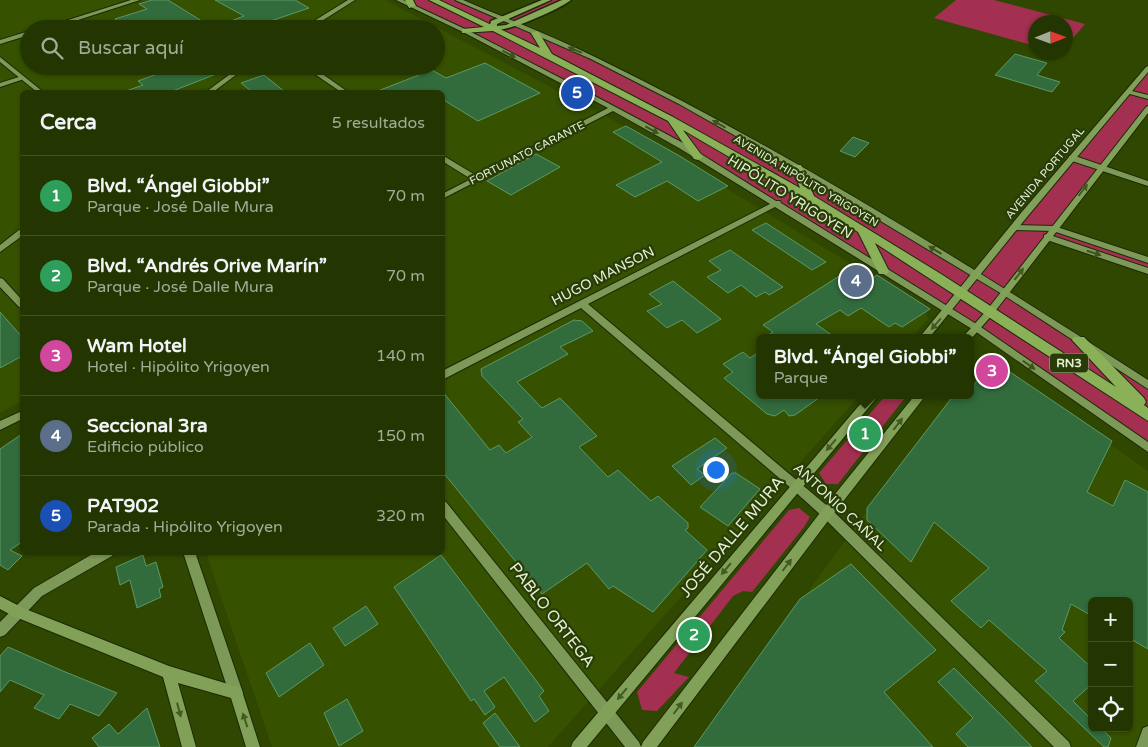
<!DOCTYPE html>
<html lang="es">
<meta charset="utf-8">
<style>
body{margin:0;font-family:"Varela Round",sans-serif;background:#2b3d0a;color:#f1f3f6}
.controls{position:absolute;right:15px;bottom:15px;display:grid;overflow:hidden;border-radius:8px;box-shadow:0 1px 4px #0004}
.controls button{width:45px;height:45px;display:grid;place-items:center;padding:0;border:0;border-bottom:1px solid #405022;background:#233500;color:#f1f3f6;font:25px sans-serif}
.compass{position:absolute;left:1028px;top:15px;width:45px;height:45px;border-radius:50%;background:#233500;box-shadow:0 1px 4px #0004;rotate:89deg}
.you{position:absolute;left:715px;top:469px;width:18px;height:18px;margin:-12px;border:4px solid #fff;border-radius:50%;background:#1a73e8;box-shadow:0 0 0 8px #1a73e833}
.badge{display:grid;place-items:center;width:32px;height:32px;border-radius:50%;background:#95b2f1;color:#fff;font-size:16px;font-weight:700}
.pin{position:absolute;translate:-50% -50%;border:2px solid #fff;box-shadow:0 1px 5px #0006}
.popup{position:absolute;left:756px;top:334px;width:218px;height:65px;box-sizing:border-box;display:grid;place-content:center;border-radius:8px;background:#233500;filter:drop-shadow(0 1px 4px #0005);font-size:16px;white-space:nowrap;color:#a3ab99}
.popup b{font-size:19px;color:#f1f3f6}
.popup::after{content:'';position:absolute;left:50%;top:100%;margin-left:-10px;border:10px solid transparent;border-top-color:#233500}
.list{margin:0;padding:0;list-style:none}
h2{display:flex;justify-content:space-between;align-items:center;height:65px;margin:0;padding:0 20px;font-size:21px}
h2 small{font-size:16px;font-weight:400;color:#a3ab99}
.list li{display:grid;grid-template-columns:32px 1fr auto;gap:15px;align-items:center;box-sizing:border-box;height:80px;padding:0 20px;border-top:1px solid #405022}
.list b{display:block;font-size:19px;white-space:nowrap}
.list p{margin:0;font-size:16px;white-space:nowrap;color:#a3ab99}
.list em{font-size:16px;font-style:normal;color:#a3ab99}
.icon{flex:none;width:28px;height:28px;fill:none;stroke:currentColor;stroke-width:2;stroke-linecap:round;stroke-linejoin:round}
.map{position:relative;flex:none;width:1148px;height:747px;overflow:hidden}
.search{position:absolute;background:#233500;box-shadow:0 1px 4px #0004;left:20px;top:20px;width:425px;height:55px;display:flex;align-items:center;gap:12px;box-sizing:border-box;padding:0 18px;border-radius:28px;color:#a3ab99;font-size:19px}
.panel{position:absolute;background:#233500;box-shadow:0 1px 4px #0004;left:20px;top:90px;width:425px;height:465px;border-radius:8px}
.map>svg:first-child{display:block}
.built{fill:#365100;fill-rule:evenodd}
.green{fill:#a33050}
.building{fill:#326c3d;stroke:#5d9867}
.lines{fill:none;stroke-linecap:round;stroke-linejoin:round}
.minor-casing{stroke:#1c2a08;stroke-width:2}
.tertiary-casing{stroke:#1c2a08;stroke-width:2}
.secondary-casing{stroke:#1c2a08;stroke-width:2}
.primary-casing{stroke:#1c2a08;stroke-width:3}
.trunk-casing{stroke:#1c2a08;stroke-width:2}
.minor{fill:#7d9958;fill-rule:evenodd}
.tertiary{fill:#7d9958;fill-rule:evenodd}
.secondary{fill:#82a158;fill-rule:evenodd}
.primary{fill:#87aa58;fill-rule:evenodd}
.trunk{fill:#8ab058;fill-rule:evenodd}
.oneway{fill:#3d521c}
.oneway2{fill:#435a20}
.labels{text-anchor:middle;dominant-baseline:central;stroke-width:4.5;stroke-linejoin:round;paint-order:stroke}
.far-street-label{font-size:11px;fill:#e2f2d0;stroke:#283b08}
.shield{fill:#283b08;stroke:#aabb94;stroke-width:1}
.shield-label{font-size:12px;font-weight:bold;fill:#e2f2d0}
.street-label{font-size:14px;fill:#e2f2d0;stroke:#283b08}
.near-street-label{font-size:16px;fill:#e2f2d0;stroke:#283b08}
</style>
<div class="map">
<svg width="1148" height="747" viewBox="0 0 1148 747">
<rect width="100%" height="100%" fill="#2f4700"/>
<path class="built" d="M0 0H385L613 120 924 308 928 319 911 338H760V395H860L548 747H272L206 553 442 552V92H22V401L0 413ZM29 29H436V66H29Z
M982 353 1148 471V747H694L952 395H970V370ZM1092 601H1129V728H1092Z"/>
<path class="green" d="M399 0H458L503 19 548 0H568L515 24 593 58 681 103 977 275 1148 68V108L1054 229 1148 260V271L1048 237 1005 292 1148 385V448L975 327 777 203 574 87Z
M956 0H994L1085 24 1066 46V22H1036L1035 46 934 18Z
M886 395H907L838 484H826L819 473Z
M799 508 810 517 804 527 752 592 743 591 733 596 674 673 689 677 657 711 642 710 637 692 789 510Z"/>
<path class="building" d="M152 0H168L213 28 244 16 215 0H295L309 8 247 29H129L115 19 147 9 139 4Z
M1015 54 1047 63 1037 75 1060 82 1052 92 995 75Z
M485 63 540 93 478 121 442 99V92H375L432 70 446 78Z
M179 66H237L170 92H126V91L143 85 138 81Z
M264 75 285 92H252L241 83Z
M626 126 678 155 728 186 698 201 667 181 635 197 616 185 662 162 613 132Z
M853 137 869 143 855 157 840 151Z
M536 154 560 167 511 195 487 181Z
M766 223 826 262 812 270 752 230Z
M730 250 783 287 769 295 765 292 756 297 741 285 728 293 707 277 721 270 709 261Z
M847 271 864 283 877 275 930 309 902 327 895 323 889 327 861 308 848 316 840 310 816 324 836 338H764L773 332 763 325Z
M673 281 721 319 697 333 682 320 667 328 647 311 662 304 649 294Z
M0 312 22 337V356L0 368Z
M574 320 582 321 593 331 560 347 568 354 517 382 542 408 560 398 597 436 579 447 608 477 618 470 651 501 658 496 688 523V528L685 530 707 550 653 612 613 586 609 589 587 563 542 594 442 471V391L490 450 499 445 506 453 532 437 518 422 523 419 482 376 481 369Z
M760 351V395H823L795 415 789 416 784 410 775 416 767 414 724 378 733 372 723 364 743 352 750 358Z
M985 355 1112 441 1087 492 1113 506 1125 480 1148 492V649L1129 638V601H1092V616L1071 604 1062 630 1065 632 1059 638 1092 668V684L1073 701 1092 720V728H1101L1111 738 1108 747H1104L1035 681 1047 671 989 620 981 628 951 601 989 568 934 522 911 562 867 520V508L954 395H970V389L980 378 972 372Z
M22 434V542L10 550 22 556 8 570 0 565V449Z
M715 438 727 448 697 469 705 475 691 485 672 466Z
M732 473H736L760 489 728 526 700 507Z
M143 555 146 566 156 562 163 587 159 589 161 597 137 608 130 580 120 585 116 567Z
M441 555 544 691 539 696 549 711 535 722 504 677 484 691 495 707 485 715 474 699 471 701 394 587Z
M851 564 936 650 884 692 933 747H694L800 599Z
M366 606 378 624 345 646 333 628Z
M310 643 324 665 279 697 266 673Z
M8 647 63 671 117 693 99 716 70 704 59 719 34 708 44 695 10 680 0 692V656Z
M954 668 1002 716 1032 747H968L956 734 973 718 938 682Z
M347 699 363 731 339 746 324 713Z
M147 708 160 747H99L92 738 109 724 118 734Z
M495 713 520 747H500L483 723Z"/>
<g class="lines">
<g class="minor-casing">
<path id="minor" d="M131 0H140L50 29H40Z
M348 0H355L309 29H301Z
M396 0H403L467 30 576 86 685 144 776 201H780L781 203 978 325 1148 442V452L972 329 775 207 588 304 800 483 802 486 800 489 796 491 792 489 581 308 442 380V371L770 204 679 148 613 111 442 199V194L471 179 442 161V155L477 176 608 108 463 32Z
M455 0H463C507 19 553 36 597 58 788 151 969 265 1148 380V389L1002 294 794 169 679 104 591 59Z
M29 31V35L0 44V40Z
M241 66H248L213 92H206Z
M303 66H311L348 92H341Z
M22 76 24 77V79L0 87V83Z
M1128 90 1148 95V99L1126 93 1125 92Z
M1069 156H1075L1148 181V186L1069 160Z
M1014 225 1054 226 1148 257V263L1053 231 1011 230V226Z
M19 230H22V236L0 252V245Z
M1047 234 1148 268V274L1044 239V235Z
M0 278 3 279 22 300V308L19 307 0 287Z
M22 411V419L0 430V421Z
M96 552H114L112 556 42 596 5 635 0 637V622L34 588Z
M183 552H195L243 693 241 698 236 700 231 698 229 693Z
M1148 726V747H1136L1143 728Z"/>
</g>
<g class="tertiary-casing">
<path id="tertiary" d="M0 57 42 91 43 92H37L0 62Z
M796 481 800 483 831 509 1069 742 1071 747H1054L823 517 792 489 790 486 792 483Z
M442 500 446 502 639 742 641 747H625L442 514Z"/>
</g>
<g class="secondary-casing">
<path id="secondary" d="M1148 66V72L1027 217 929 338H919L1021 213 1146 67Z
M1148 106V113L993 314 970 340V338H962L987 310 1146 107Z
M868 395H879L587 747H571L573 742Z
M915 395H926L831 517 657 747H641L643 742 823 509Z
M0 596 23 608 169 666 241 688 260 747H246L231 698 178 683 196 747H182L163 677 13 616 0 609Z"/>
</g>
<g class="primary-casing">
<path id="primary" d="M542 0H551L497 24V26L506 25 562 0H571C560 9 501 36 489 29L491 21Z"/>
</g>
<g class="trunk-casing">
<path id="trunk" d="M405 0H413L416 6 409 8Z
M429 0H439L540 48 531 33 538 31 552 54 673 117 800 188 792 167 793 165H801L814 196 941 274 1116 387 1072 340 1074 337H1084L1144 398 1146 402 1144 405 1148 408V421L875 243 889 271 887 274H879L858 232 683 130 703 157 698 160 694 159 668 121 493 31 462 33V29L484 27Z"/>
</g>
<use href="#minor" class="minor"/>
<use href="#tertiary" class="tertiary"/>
<use href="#secondary" class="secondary"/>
<use href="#primary" class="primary"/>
<use href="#trunk" class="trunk"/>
</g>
<defs><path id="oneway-solid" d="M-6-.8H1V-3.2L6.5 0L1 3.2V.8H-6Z" transform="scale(1.25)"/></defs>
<g class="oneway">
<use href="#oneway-solid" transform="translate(575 50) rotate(-157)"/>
<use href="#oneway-solid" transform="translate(509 54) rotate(27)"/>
<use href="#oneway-solid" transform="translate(719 124) rotate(-151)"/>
<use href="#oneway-solid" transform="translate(652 130) rotate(28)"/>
<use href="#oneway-solid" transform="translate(935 250) rotate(-149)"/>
<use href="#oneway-solid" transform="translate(1094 253) rotate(18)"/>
<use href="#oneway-solid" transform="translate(1029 365) rotate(35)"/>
</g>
<g class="oneway2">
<use href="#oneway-solid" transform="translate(1083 190) rotate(-53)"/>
<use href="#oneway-solid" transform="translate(1019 274) rotate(-52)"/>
<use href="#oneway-solid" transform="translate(936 324) rotate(131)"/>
<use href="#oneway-solid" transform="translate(898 424) rotate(-52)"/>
<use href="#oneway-solid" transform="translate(831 445) rotate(131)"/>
<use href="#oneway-solid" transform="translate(787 565) rotate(-53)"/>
<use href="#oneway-solid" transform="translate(726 569) rotate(130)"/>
<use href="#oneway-solid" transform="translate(622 694) rotate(130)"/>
<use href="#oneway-solid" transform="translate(678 708) rotate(-53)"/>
<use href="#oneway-solid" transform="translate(179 710) rotate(75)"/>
<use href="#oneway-solid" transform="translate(245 720) rotate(-108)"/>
</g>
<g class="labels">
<g class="far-street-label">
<text transform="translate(527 153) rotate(-27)">FORTUNATO CARANTE</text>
<text transform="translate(1045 173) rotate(-50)">AVENIDA PORTUGAL</text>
<text transform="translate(806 181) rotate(31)">AVENIDA HIPÓLITO YRIGOYEN</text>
</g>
<rect class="shield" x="1050" y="353.5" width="38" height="19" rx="4"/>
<g class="shield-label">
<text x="1069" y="363">RN3</text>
</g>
<g class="street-label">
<text transform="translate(790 197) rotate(32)">HIPÓLITO YRIGOYEN</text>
<text transform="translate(603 276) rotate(-27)">HUGO MANSON</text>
<text transform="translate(840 507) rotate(43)">ANTONIO CAÑAL</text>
</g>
<g class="near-street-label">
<text transform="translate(732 537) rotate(-50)">JOSÉ DALLE MURA</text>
<text transform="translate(552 615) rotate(52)">PABLO ORTEGA</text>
</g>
</g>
</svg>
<div class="controls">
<button>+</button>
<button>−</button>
<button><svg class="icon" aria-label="locate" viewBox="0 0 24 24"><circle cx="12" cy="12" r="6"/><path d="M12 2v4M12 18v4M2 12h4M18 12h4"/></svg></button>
</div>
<svg class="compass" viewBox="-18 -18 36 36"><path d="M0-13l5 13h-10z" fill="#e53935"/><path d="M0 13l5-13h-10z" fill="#a3ab99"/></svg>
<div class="you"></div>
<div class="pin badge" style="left:865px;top:434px;background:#2e9e5b">1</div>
<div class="popup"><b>Blvd. “Ángel Giobbi”</b>Parque</div>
<div class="pin badge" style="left:694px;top:635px;background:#2e9e5b">2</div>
<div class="pin badge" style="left:992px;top:371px;background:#d1479c">3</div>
<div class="pin badge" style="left:856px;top:281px;background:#5c6f8a">4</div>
<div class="pin badge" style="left:577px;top:93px;background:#1a4fb4">5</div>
<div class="search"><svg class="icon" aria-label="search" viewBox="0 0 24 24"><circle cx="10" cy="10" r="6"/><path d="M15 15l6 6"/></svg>Buscar aquí</div>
<section class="panel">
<h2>Cerca<small>5 resultados</small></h2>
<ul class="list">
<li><span class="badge" style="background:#2e9e5b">1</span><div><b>Blvd. “Ángel Giobbi”</b><p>Parque · José Dalle Mura</p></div><em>70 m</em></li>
<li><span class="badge" style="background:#2e9e5b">2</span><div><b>Blvd. “Andrés Orive Marín”</b><p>Parque · José Dalle Mura</p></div><em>70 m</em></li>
<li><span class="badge" style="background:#d1479c">3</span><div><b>Wam Hotel</b><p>Hotel · Hipólito Yrigoyen</p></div><em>140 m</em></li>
<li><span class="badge" style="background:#5c6f8a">4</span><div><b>Seccional 3ra</b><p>Edificio público</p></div><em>150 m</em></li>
<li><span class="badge" style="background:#1a4fb4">5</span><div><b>PAT902</b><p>Parada · Hipólito Yrigoyen</p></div><em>320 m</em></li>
</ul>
</section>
</div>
